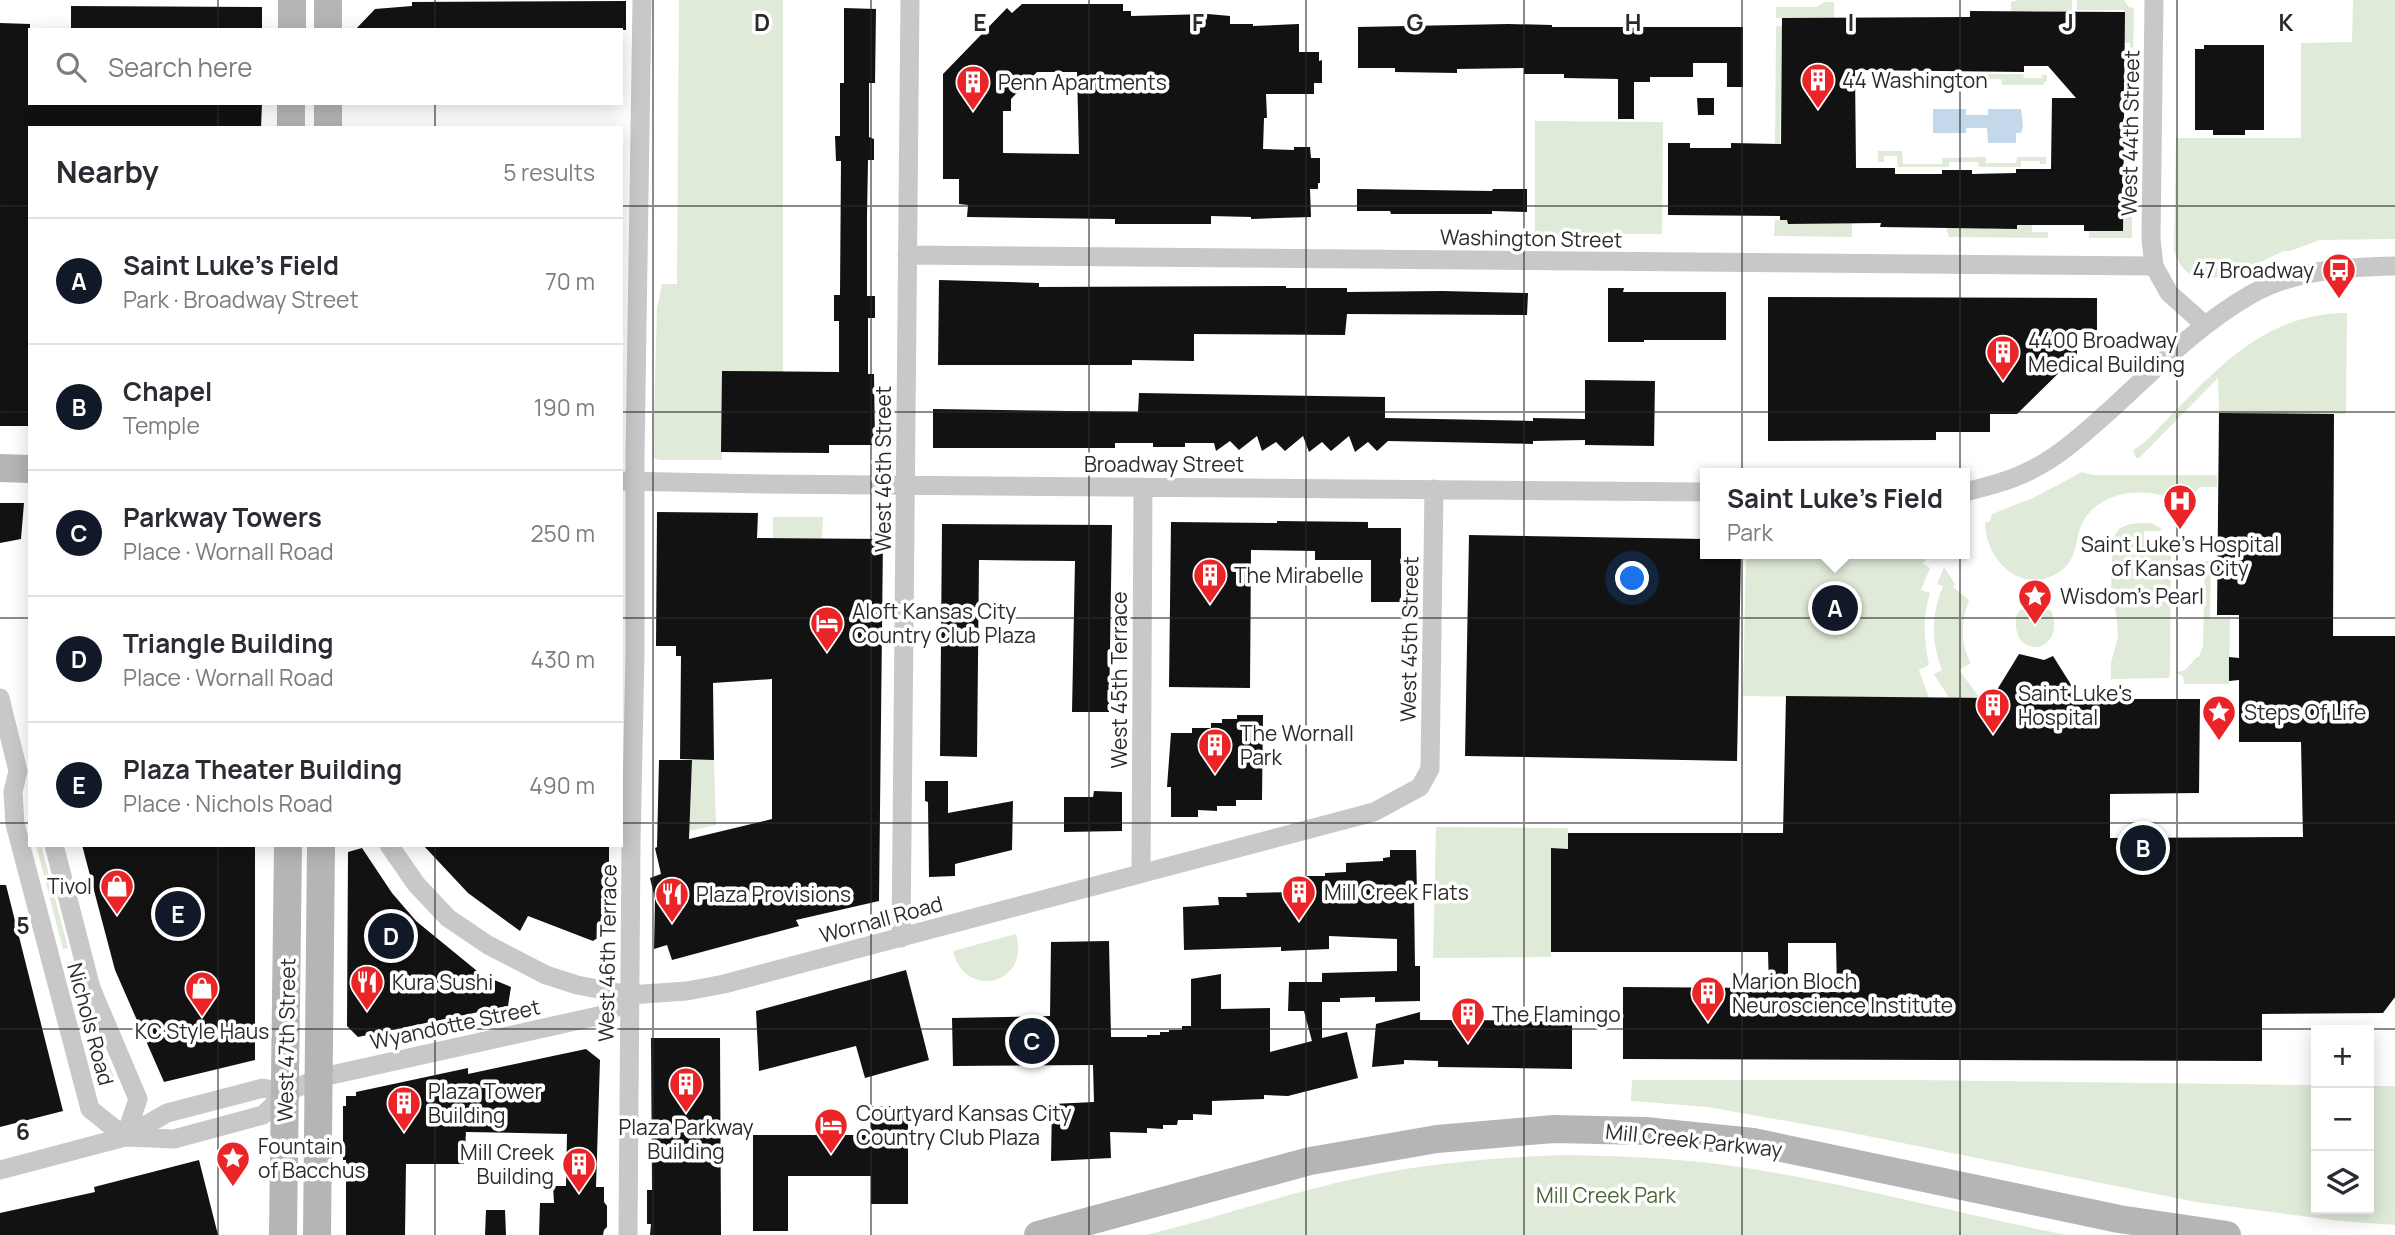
<!DOCTYPE html>
<meta charset="utf-8">
<style>
body{margin:0;font-family:Manrope,sans-serif;background:#f2f2f3;color:#2b2b33}
.controls{position:absolute;right:21px;bottom:21px;display:grid;overflow:hidden;border-radius:0px;box-shadow:0 4px 18px #0003}
.controls button{width:63px;height:63px;display:grid;place-items:center;padding:0;border:0;border-bottom:2px solid #e1e1e2;background:#fff;color:#2b2b33;font:35px sans-serif}
.you{position:absolute;left:1633px;top:579px;width:24px;height:24px;margin:-18px;border:5px solid #fff;border-radius:50%;background:#1a73e8;box-shadow:0 0 0 10px #1a73e833}
.badge{display:grid;place-items:center;width:46px;height:46px;border-radius:50%;background:#111827;color:#fff;font-size:23px;font-weight:700}
.pin{position:absolute;translate:-50% -50%;border:4px solid #fff;box-shadow:0 2px 7px #0006}
.popup{position:absolute;left:1700px;top:468px;width:270px;height:91px;box-sizing:border-box;display:grid;place-content:center;border-radius:0px;background:#fff;filter:drop-shadow(0 2px 5px #0005);font-size:23px;white-space:nowrap;color:#7c7c81}
.popup b{font-size:26px;color:#2b2b33}
.popup::after{content:'';position:absolute;left:50%;top:100%;margin-left:-14px;border:14px solid transparent;border-top-color:#fff}
.list{margin:0;padding:0;list-style:none}
h2{display:flex;justify-content:space-between;align-items:center;height:91px;margin:0;padding:0 28px;font-size:30px}
h2 small{font-size:23px;font-weight:400;color:#7c7c81}
.list li{display:grid;grid-template-columns:46px 1fr auto;gap:21px;align-items:center;box-sizing:border-box;height:126px;padding:0 28px;border-top:2px solid #e1e1e2}
.list b{display:block;font-size:26px;white-space:nowrap}
.list p{margin:0;font-size:23px;white-space:nowrap;color:#7c7c81}
.list em{font-size:23px;font-style:normal;color:#7c7c81}
.icon{flex:none;width:38px;height:38px;fill:none;stroke:currentColor;stroke-width:2;stroke-linecap:round;stroke-linejoin:round}
.map{position:relative;flex:none;width:2395px;height:1235px;overflow:hidden}
.search{position:absolute;background:#fff;box-shadow:0 4px 18px #0003;left:28px;top:28px;width:595px;height:77px;display:flex;align-items:center;gap:18px;box-sizing:border-box;padding:0 24px;border-radius:0px;color:#7c7c81;font-size:26px}
.panel{position:absolute;background:#fff;box-shadow:0 4px 18px #0003;left:28px;top:126px;width:595px;height:721px;border-radius:0px}
.map>svg:first-child{display:block}
.green{fill:#e0ead8}
.water{fill:#c3d9eb}
.building{fill:#121212;fill-rule:evenodd}
.lines{fill:none;stroke-linecap:round;stroke-linejoin:round}
.street{stroke:#c8c8c8;stroke-width:19}
.secondary{stroke:#b5b5b5;stroke-width:28}
.grid{fill:none;stroke:#2b2b2b;stroke-width:2;stroke-opacity:0.55}
.labels{text-anchor:middle;dominant-baseline:central;stroke-width:7;stroke-linejoin:round;paint-order:stroke}
.poi-label{font-size:21px;fill:#2b2b2b;stroke:#fff;text-anchor:start}
.street-label{font-size:21px;fill:#2b2b2b;stroke:#fff}
.park-label{font-size:21px;fill:#4b6838;stroke:#fff}
.grid-label{font-size:23px;text-anchor:middle;font-weight:bold;fill:#2b2b2b;stroke:#fff;stroke-width:7;stroke-linejoin:round;paint-order:stroke}
</style>
<div class="map">
<svg width="2395" height="1235" viewBox="0 0 2395 1235">
<rect width="100%" height="100%" fill="#fff"/>
<path class="green" d="M679 0H783V372H722V460H659L654 458 653 453 657 308 662 284H677Z
M2018 0H2072V13L2032 11 2031 17H2011V2Z
M2077 0H2124L2129 7 2134 8 2133 63H2129L2130 43H2125L2124 10H2077Z
M2353 0H2395V239L2320 240 2290 251H2284C2252 265 2189 305 2174 250L2176 138H2301V43L2352 42Z
M1824 2H1834V18H1776V7H1817Z
M1776 26H1782L1780 148H1775Z
M1909 74H1941V79H1977V74H2023L2024 78H2042V75H2047V80L2043 85H2002L2001 79H1983V85H1936L1935 78H1914V87L1879 86V77H1883L1884 83H1908Z
M1535 121 1663 122 1662 234H1535Z
M1878 151H1902L1903 164H1942V158L1986 157V163H2016L2017 157H2046V164H2040V161H2021V167H1979L1978 162H1949V167H1898L1897 156H1884V162H1878Z
M2128 184H2132V238H2089V231L2123 194H2128Z
M1775 220H1787L1788 224 1852 223V237L1774 236Z
M1986 224 1987 229H2016L2017 224 2032 225V232H2048V238L1949 237 1946 227Z
M2347 313 2346 414 2219 413 2218 378 2139 458H2136L2133 450C2150 441 2163 422 2177 409 2226 359 2272 313 2347 313Z
M2082 472 2093 475H2217V487H2200L2184 505C2153 485 2098 487 2081 526 2075 541 2077 558 2062 570 2025 598 1986 563 1985 523L1990 521 1992 514 2033 498Z
M773 517H823L822 538H773Z
M2151 523 2162 529 2160 531H2144V542H2171L2170 673 2169 678 2111 679V663L2118 636 2116 612 2111 597 2112 554H2116V549H2112C2113 523 2129 523 2151 523Z
M1746 554H1930L1923 564 1930 568 1921 590 1930 593C1922 619 1924 640 1929 665L1919 670 1929 698 1743 696Z
M2205 561H2211L2210 619H2230L2229 684H2184L2183 676 2175 673 2185 670 2197 657H2199L2203 646Z
M1944 567 1955 584 1953 587 1969 600C1961 621 1960 644 1971 663L1959 670 1980 698H1949L1934 674 1942 670C1931 641 1931 615 1943 586L1937 584Z
M2025 608H2047L2052 612C2065 654 2013 660 2016 620 2017 612 2019 610 2025 608Z
M692 759 714 760 716 825 689 831Z
M1436 827 1568 828V849H1551V957L1433 958Z
M36 845H41L68 948 63 949Z
M1016 934C1031 984 965 1001 953 951Z
M72 961 85 1008 117 1084 99 1088 67 962Z
M1632 1080H1912L2316 1085V1209H2369V1086H2395V1225L2340 1221 2196 1202 1853 1133 1708 1107 1631 1101Z
M1566 1155C1620 1156 1673 1158 1726 1165 1841 1181 1953 1213 2067 1235H1146C1217 1218 1287 1193 1358 1178 1426 1163 1497 1157 1566 1155Z"/>
<path class="water" d="M1933 109H1966V115H1988V109H2021L2023 126 2021 133H2016V143H1988L1987 128H1966V133H1933Z"/>
<path class="building" d="M626 1V30H355L375 9 412 6V2Z
M1022 4H1123V11H1131V16L1208 14 1230 16V24H1253V26L1299 24V52H1319V61L1322 60V83H1314V94H1266L1267 118H1264L1263 149 1294 150V147H1310L1311 158H1320V183H1318V189H1310L1311 217 1251 219V217L1211 216V224H1115V219L967 217 968 205 959 204V179H943V74L1007 8 1012 13ZM1037 72H1077L1079 154 1003 153V111H1011V99Z
M71 6 262 7V30H71Z
M844 8 876 9 875 83H869V137L874 139V160H868L867 216V296H875V318H868V374H874L875 445H829V453L721 452 722 371 839 372V321H834V295H840L841 161H836L835 136H840V83H844Z
M1970 11 2125 12 2123 231H2084V225H2017V229L1880 227 1881 223 1788 224 1787 220H1780V216L1668 215V143H1690V148H1731V143L1781 144 1782 18 1970 17ZM2024 66H2048L2076 98H2052L2051 169H2016V173L1972 174V170H1942V174H1895V168H1856L1855 70 2024 72Z
M0 23 30 24V103H262L261 128H30V426H0Z
M1508 24 1552 25V27H1743V87H1727V63H1693V77H1650V82H1634V119H1618V79L1564 78V74H1524V68L1457 69V73L1395 72V68H1358V27Z
M2204 45H2264V130H2245V135H2213V130H2195V49H2204Z
M1697 98H1714V115H1698Z
M1357 189 1492 191 1493 189H1527V212L1492 211V214H1391L1390 211H1357Z
M939 280 1039 283V287L1286 286V288H1347V292L1442 291 1528 293 1527 315 1347 314 1345 335 1194 334V361L1132 360V365H938Z
M1608 288H1624L1623 292H1726V340H1644V342H1608Z
M1768 297 2097 298V330H2077V355L2017 414H1990V432H1936V440L1768 441Z
M1585 380 1655 381 1654 446 1585 445V440L1533 441V444L1388 441 1377 451 1368 442 1355 452 1349 436 1331 451 1322 442 1309 452 1303 436 1285 451 1276 442 1262 451 1257 436 1239 450 1230 441 1216 451 1214 443H1185V447H1153V443H1115V448H933V409L1138 412 1139 393 1385 397V418L1533 421V418L1585 419Z
M2219 413 2334 414 2333 636H2395V997L2383 1013 2262 1014V1061L1623 1059V987L1769 988 1768 952H1551V848L1568 849V833H1783L1786 696 1992 698 2019 654 2044 660 2053 656 2080 699H2200L2199 793 2110 794V838L2303 837 2301 742H2239V680L2229 681V657L2239 658V615H2217ZM1788 943H1836L1837 992H1792V980H1788Z
M0 503H24L21 539 0 543Z
M657 512 758 513 757 538 883 539 879 901 796 920 799 926 672 960 667 945 654 949 655 899 650 878 661 874 655 848 657 847 659 760H692L689 839 772 819V679L713 683 714 760 680 759 681 656H676V646H656Z
M1277 521 1368 522V528H1401V602H1371V560H1315V551L1251 550 1250 688 1169 687 1171 522 1277 523Z
M942 524 1112 525 1109 712H1072L1075 561 979 560 977 757 940 756Z
M1469 535 1705 539V554H1741L1737 761 1465 756Z
M1237 715H1263L1262 800H1236V806H1217V811L1198 810V817H1171V787H1167L1171 733H1192V728H1211V723H1222V719H1237Z
M925 781H948V813L1013 801 1012 850 955 864V876L929 877 928 802 925 801Z
M1094 791 1122 792V831L1064 832V797H1093Z
M82 845H255V1060L164 1082 115 970Z
M423 845H609V930L593 941 528 916 520 931 468 893Z
M362 848 392 893 416 921 482 975 511 987 508 1006 358 1037 347 1026 348 852Z
M1390 850H1416L1417 894 1414 895 1415 966H1420V1001L1375 1002V997L1340 998V1002H1322V1038L1347 1032 1358 1078 1288 1096 1264 1095V1099L1212 1101V1115L1193 1114V1120H1178L1177 1125H1163V1129L1147 1128V1133L1110 1132 1111 1158 1051 1161 1052 1104 1094 1102 1093 1065 953 1066 952 1018 1050 1016 1051 942 1109 941 1111 1037H1147V1035H1160V1032H1169V1030H1182V1026H1191V979L1221 974V1009L1270 1008V1052L1312 1041 1304 1011H1288L1289 982H1322V973L1397 971V939L1329 936V949L1281 951V947L1184 950 1183 907 1219 905 1218 897H1247L1246 893 1294 892 1293 876H1325V873L1346 872V863L1383 861V858L1390 857Z
M0 885H6L63 1111 0 1127Z
M906 970 929 1060 865 1078 856 1046 759 1071 756 1011Z
M1459 1007H1477V1020L1572 1022V1069L1438 1067V1061L1404 1060V1064L1372 1067 1376 1024 1420 1012V1020H1459Z
M651 1038H720L721 1235H650L651 1224H647V1190H652Z
M586 1049 600 1060 596 1187H604V1202L607 1206V1227L604 1230 603 1235H539L540 1203H554L553 1186H566L567 1134 466 1132 464 1164H406L405 1235H346V1160H343V1106H346V1096H356V1092L468 1068V1074Z
M871 1106H908V1204H871V1176H788V1231H753V1135H871Z
M199 1160 218 1235H0V1213L95 1192 94 1187Z
M486 1210H505L506 1235H485Z"/>
<g class="lines">
<path class="street" d="M2154 0 2151 239 2154 266 2169 293 2205 325
M907 255 2154 266
M622 481 765 484 1706 492
M1965 492C1989 486 2013 480 2035 468 2062 454 2084 433 2107 413 2152 372 2196 326 2250 295 2293 270 2346 267 2395 266
M0 698 18 771 13 792 15 824 90 1109 125 1137
M54 845 91 988 138 1099 125 1137
M389 845 416 884 448 918 488 945 546 975 577 985 629 995 687 991 724 984 1374 812 1420 787 1430 769 1434 489
M1141 873 1143 487
M901 938 910 0
M125 1137 174 1139 263 1115 286 1093 318 1078 607 1014 629 995
M0 1170 125 1137 167 1113 263 1088 286 1093
M628 1235 631 843 635 655V457L642 0"/>
<path class="secondary" d="M292 30V0
M328 30V0
M291 128V103
M328 128V103
M0 468 30 469
M283 1235 288 845
M317 1235 321 845
M1038 1235 1310 1161 1437 1139 1554 1129 1645 1131 1753 1142 2119 1219 2227 1235"/>
</g>
<path class="grid" d="M218 0V30M435 0V30M653 0V1235M871 0V1235M1089 0V1235M1306 0V1235M1524 0V1235M1742 0V1235M1960 0V1235M2177 0V1235M218 103V128M435 103V128M0 206H30M621 206H2395M0 412H30M621 412H2395M0 618H30M621 618H2395M0 823H30M621 823H2395M218 845V1235M435 845V1235M0 1029H2395"/>
<defs>
<g id="building-pin" transform="scale(1.75)"><path d="M0 17L-7.5 6A9.5 9.5 0 1 1 7.5 6Z" fill="#eb2527" stroke="#fff"/><path d="M-4-6H4V6H1V3H-1V6H-4ZM-2.5-4.3h1.7v1.8h-1.7ZM.8-4.3h1.7v1.8H.8ZM-2.5-1h1.7V.8h-1.7ZM.8-1h1.7V.8H.8Z" fill="#fff"/></g>
<g id="bus-pin" transform="scale(1.75)"><path d="M0 17L-7.5 6A9.5 9.5 0 1 1 7.5 6Z" fill="#eb2527" stroke="#fff"/><path d="M-5-6H5V4H4V6H2V4H-2V6H-4V4H-5ZM-3.5-4V0h7V-4ZM-3.5 1.2v1.5H-2V1.2ZM2 1.2v1.5H3.5V1.2Z" fill="#fff"/></g>
<g id="hospital-pin" transform="scale(1.75)"><path d="M0 17L-7.5 6A9.5 9.5 0 1 1 7.5 6Z" fill="#eb2527" stroke="#fff"/><path d="M-5-5h3v3.5h4V-5h3V5h-3V1.5h-4V5h-3Z" fill="#fff"/></g>
<g id="sight-pin" transform="scale(1.75)"><path d="M0 17L-7.5 6A9.5 9.5 0 1 1 7.5 6Z" fill="#eb2527" stroke="#fff"/><path d="M0-6L1.8-2.2L6-1.7L2.9 1.2L3.7 5.4L0 3.3L-3.7 5.4L-2.9 1.2L-6-1.7L-1.8-2.2Z" fill="#fff"/></g>
<g id="hotel-pin" transform="scale(1.75)"><path d="M0 17L-7.5 6A9.5 9.5 0 1 1 7.5 6Z" fill="#eb2527" stroke="#fff"/><path d="M-6-4.5h1.5V1H6V5H4.5V3h-9V5H-6ZM-4 0a1.8 1.8 0 1 1 3.6 0ZM.5 0V-2.5h3Q6-2.5 6 0Z" fill="#fff"/></g>
<g id="shop-pin" transform="scale(1.75)"><path d="M0 17L-7.5 6A9.5 9.5 0 1 1 7.5 6Z" fill="#eb2527" stroke="#fff"/><path d="M-5-2.5h2.3a2.7 3.5 0 0 1 5.4 0H5L5.5 6h-11ZM-1.5-2.5h3a1.5 2.3 0 0 0-3 0Z" fill="#fff"/></g>
<g id="restaurant-pin" transform="scale(1.75)"><path d="M0 17L-7.5 6A9.5 9.5 0 1 1 7.5 6Z" fill="#eb2527" stroke="#fff"/><path d="M-5-6h1v4h1v-4h1v4h1v-4h1v5L-1.5 .5V6h-2V.5L-5-1ZM5-6V6H3V1.5H1.5Q1.5-4 5-6Z" fill="#fff"/></g>
</defs>
<g fill-rule="evenodd">
<use href="#building-pin" x="1818" y="80"/>
<use href="#building-pin" x="973" y="82"/>
<use href="#bus-pin" x="2339" y="270"/>
<use href="#building-pin" x="2003" y="352"/>
<use href="#hospital-pin" x="2180" y="501"/>
<use href="#building-pin" x="1210" y="575"/>
<use href="#sight-pin" x="2035" y="596"/>
<use href="#hotel-pin" x="827" y="623"/>
<use href="#building-pin" x="1993" y="705"/>
<use href="#sight-pin" x="2219" y="712"/>
<use href="#building-pin" x="1215" y="745"/>
<use href="#shop-pin" x="117" y="886"/>
<use href="#building-pin" x="1299" y="892"/>
<use href="#restaurant-pin" x="672" y="894"/>
<use href="#restaurant-pin" x="367" y="982"/>
<use href="#shop-pin" x="202" y="988"/>
<use href="#building-pin" x="1708" y="993"/>
<use href="#building-pin" x="1468" y="1014"/>
<use href="#building-pin" x="686" y="1084"/>
<use href="#building-pin" x="404" y="1103"/>
<use href="#hotel-pin" x="831" y="1125"/>
<use href="#sight-pin" x="233" y="1158"/>
<use href="#building-pin" x="579" y="1164"/>
</g>
<g class="labels">
<g class="poi-label">
<text x="1842" y="80">44 Washington</text>
<text x="998" y="82">Penn Apartments</text>
<text x="2314" y="270" text-anchor="end">47 Broadway</text>
<text x="2028" y="340">4400 Broadway<tspan x="2028" dy="24">Medical Building</tspan></text>
<text x="2180" y="544" text-anchor="middle">Saint Luke's Hospital<tspan x="2180" dy="24">of Kansas City</tspan></text>
<text x="1234" y="575">The Mirabelle</text>
<text x="2060" y="596">Wisdom's Pearl</text>
<text x="852" y="611">Aloft Kansas City<tspan x="852" dy="24">Country Club Plaza</tspan></text>
<text x="2018" y="693">Saint Luke's<tspan x="2018" dy="24">Hospital</tspan></text>
<text x="2244" y="712">Steps Of Life</text>
<text x="1240" y="733">The Wornall<tspan x="1240" dy="24">Park</tspan></text>
<text x="92" y="886" text-anchor="end">Tivol</text>
<text x="1324" y="892">Mill Creek Flats</text>
<text x="696" y="894">Plaza Provisions</text>
<text x="1732" y="981">Marion Bloch<tspan x="1732" dy="24">Neuroscience Institute</tspan></text>
<text x="392" y="982">Kura Sushi</text>
<text x="1492" y="1014">The Flamingo</text>
<text x="202" y="1031" text-anchor="middle">KC Style Haus</text>
<text x="428" y="1091">Plaza Tower<tspan x="428" dy="24">Building</tspan></text>
<text x="856" y="1113">Courtyard Kansas City<tspan x="856" dy="24">Country Club Plaza</tspan></text>
<text x="686" y="1127" text-anchor="middle">Plaza Parkway<tspan x="686" dy="24">Building</tspan></text>
<text x="258" y="1146">Fountain<tspan x="258" dy="24">of Bacchus</tspan></text>
<text x="554" y="1152" text-anchor="end">Mill Creek<tspan x="554" dy="24">Building</tspan></text>
</g>
<g class="street-label">
<text transform="translate(2130 133) rotate(-89)">West 44th Street</text>
<text transform="translate(1531 238) rotate(1)">Washington Street</text>
<text x="1164" y="464">Broadway Street</text>
<text transform="translate(883 469) rotate(-90)">West 46th Street</text>
<text transform="translate(1409 639) rotate(-89)">West 45th Street</text>
<text transform="translate(1119 680) rotate(-90)">West 45th Terrace</text>
<text transform="translate(881 919) rotate(-15)">Wornall Road</text>
<text transform="translate(607 953) rotate(-89)">West 46th Terrace</text>
<text transform="translate(91 1024) rotate(75)">Nichols Road</text>
<text transform="translate(455 1024) rotate(-12)">Wyandotte Street</text>
<text transform="translate(286 1040) rotate(-89)">West 47th Street</text>
<text transform="translate(1694 1140) rotate(6)">Mill Creek Parkway</text>
</g>
<g class="park-label">
<text x="1606" y="1195">Mill Creek Park</text>
</g>
</g>
<g class="grid-label">
<text x="762" y="31">D</text>
<text x="980" y="31">E</text>
<text x="1198" y="31">F</text>
<text x="1415" y="31">G</text>
<text x="1633" y="31">H</text>
<text x="1851" y="31">I</text>
<text x="2068" y="31">J</text>
<text x="2286" y="31">K</text>
<text x="23" y="934">5</text>
<text x="23" y="1140">6</text>
</g>
</svg>
<div class="controls">
<button>+</button>
<button>−</button>
<button><svg class="icon" aria-label="layers" viewBox="0 0 24 24"><path d="M12 4l9 5-9 5-9-5zM3 14l9 5 9-5"/></svg></button>
</div>
<div class="you"></div>
<div class="pin badge" style="left:1835px;top:608px">A</div>
<div class="popup"><b>Saint Luke's Field</b>Park</div>
<div class="pin badge" style="left:2143px;top:848px">B</div>
<div class="pin badge" style="left:1032px;top:1041px">C</div>
<div class="pin badge" style="left:391px;top:936px">D</div>
<div class="pin badge" style="left:178px;top:914px">E</div>
<div class="search"><svg class="icon" aria-label="search" viewBox="0 0 24 24"><circle cx="10" cy="10" r="6"/><path d="M15 15l6 6"/></svg>Search here</div>
<section class="panel">
<h2>Nearby<small>5 results</small></h2>
<ul class="list">
<li><span class="badge">A</span><div><b>Saint Luke's Field</b><p>Park · Broadway Street</p></div><em>70 m</em></li>
<li><span class="badge">B</span><div><b>Chapel</b><p>Temple</p></div><em>190 m</em></li>
<li><span class="badge">C</span><div><b>Parkway Towers</b><p>Place · Wornall Road</p></div><em>250 m</em></li>
<li><span class="badge">D</span><div><b>Triangle Building</b><p>Place · Wornall Road</p></div><em>430 m</em></li>
<li><span class="badge">E</span><div><b>Plaza Theater Building</b><p>Place · Nichols Road</p></div><em>490 m</em></li>
</ul>
</section>
</div>
